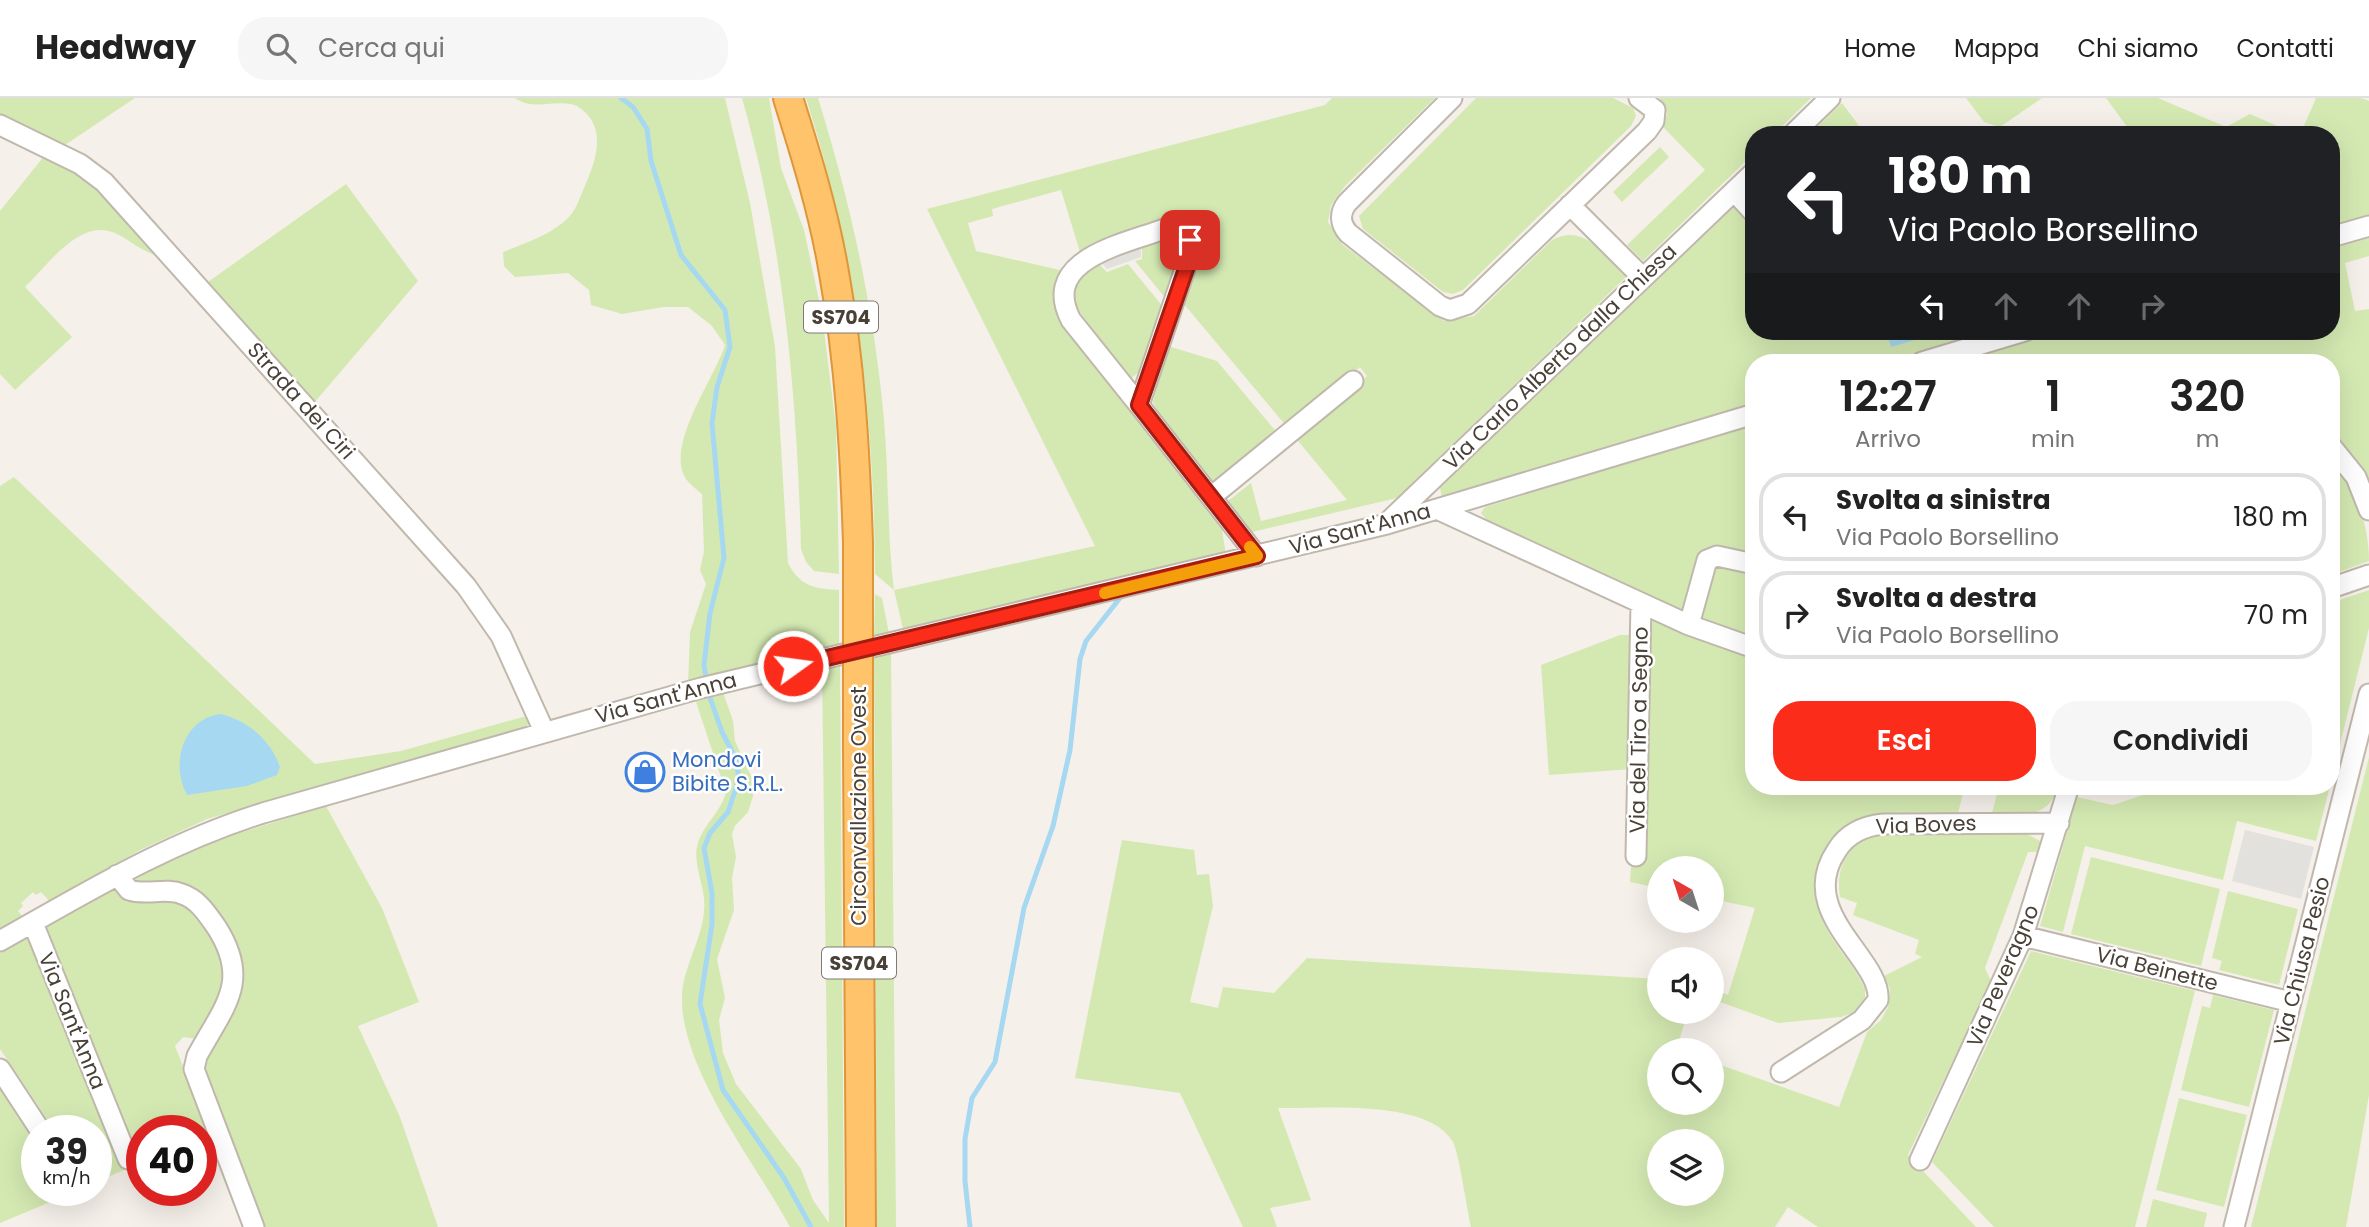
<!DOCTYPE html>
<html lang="it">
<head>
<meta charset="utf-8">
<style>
  :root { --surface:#fff; --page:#f6f6f6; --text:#222; --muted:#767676; --line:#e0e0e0; --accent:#fb2c1a }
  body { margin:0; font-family:Poppins,sans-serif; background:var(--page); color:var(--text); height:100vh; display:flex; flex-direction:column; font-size:26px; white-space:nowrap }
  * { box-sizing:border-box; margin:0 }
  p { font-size:23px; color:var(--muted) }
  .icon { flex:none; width:38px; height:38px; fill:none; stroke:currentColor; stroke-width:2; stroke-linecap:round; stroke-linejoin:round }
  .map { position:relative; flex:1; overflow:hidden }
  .drawer { position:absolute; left:1745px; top:256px; width:595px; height:441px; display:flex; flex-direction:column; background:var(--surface); border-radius:28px; box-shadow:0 7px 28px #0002 }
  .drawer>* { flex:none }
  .banner { position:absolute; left:1745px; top:28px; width:595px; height:214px; border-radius:28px; box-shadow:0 7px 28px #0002; background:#202124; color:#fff; overflow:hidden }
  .needle { width:46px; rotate:321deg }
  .controls { position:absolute; left:1647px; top:758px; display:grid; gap:14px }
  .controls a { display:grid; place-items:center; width:77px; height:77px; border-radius:50%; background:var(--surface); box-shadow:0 7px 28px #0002; font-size:35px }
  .speed { position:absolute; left:21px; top:1017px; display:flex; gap:14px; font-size:35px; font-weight:700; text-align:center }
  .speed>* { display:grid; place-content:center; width:91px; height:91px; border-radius:50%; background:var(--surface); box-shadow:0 7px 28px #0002; line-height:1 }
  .speed small { font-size:18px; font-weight:400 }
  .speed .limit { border:10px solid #d22; background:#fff; color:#111 }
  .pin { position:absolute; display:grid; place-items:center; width:60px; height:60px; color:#fff; margin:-30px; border-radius:14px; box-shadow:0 4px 10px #0006 }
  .me { position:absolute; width:77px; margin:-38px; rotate:76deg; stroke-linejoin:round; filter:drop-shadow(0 0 5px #0008) }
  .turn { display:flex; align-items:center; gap:24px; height:147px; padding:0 28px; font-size:32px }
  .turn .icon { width:91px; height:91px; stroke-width:2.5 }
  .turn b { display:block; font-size:49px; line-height:60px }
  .lanes { display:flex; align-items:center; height:66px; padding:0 28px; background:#0003; justify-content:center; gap:35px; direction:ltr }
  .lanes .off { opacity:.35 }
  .eta { display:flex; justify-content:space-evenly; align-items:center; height:119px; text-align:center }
  .eta b { font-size:42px; font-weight:600; line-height:49px }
  .primary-button { display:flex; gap:14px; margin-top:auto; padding:14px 28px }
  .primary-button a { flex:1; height:80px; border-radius:28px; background:var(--accent); color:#fff; font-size:28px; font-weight:600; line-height:80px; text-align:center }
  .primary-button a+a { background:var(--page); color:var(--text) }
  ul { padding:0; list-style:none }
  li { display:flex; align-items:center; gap:21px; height:88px; margin:0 14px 10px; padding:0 14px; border:4px solid var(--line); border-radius:28px }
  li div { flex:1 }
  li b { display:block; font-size:26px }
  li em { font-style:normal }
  header { display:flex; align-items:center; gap:42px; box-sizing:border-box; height:98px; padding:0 35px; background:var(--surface); border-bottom:2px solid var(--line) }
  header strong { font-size:33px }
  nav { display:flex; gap:38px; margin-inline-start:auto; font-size:24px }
  .search { width:490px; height:63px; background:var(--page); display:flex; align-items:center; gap:18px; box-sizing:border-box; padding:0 24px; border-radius:28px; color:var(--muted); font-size:26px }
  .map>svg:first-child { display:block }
</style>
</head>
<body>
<header>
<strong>Headway</strong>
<div class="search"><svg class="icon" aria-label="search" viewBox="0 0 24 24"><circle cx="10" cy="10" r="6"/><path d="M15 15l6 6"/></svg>Cerca qui</div>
<nav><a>Home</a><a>Mappa</a><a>Chi siamo</a><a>Contatti</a></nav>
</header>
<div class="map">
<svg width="2369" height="1129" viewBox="0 0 2369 1129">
  <rect width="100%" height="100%" fill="#f5f0e9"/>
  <path fill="#d4e9b2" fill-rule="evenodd" d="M 0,0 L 135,0 L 62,49 L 0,19 Z
    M 515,0 L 725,0 L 750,105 L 775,249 L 788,465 C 800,488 814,491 839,492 L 839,548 L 688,586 L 690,534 L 706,486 L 700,472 L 704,453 L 702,396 C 697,392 690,386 686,381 C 664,348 715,280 725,247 L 712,228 L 688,209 L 664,209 L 622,216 L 591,207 L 589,192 L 568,175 L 515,179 L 504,168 L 503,154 C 527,144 550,138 569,119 C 576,112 580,99 584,90 C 596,63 609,28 577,8 C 557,0 535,14 515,0 Z
    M 742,0 L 769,0 L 781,70 L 804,132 L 822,216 L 836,329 L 839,476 L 814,473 L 806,464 L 801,451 C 797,297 784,148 742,0 Z
    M 806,0 L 818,0 C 851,106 874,211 884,322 C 889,378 887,436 894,492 L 1095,448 L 927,111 L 1325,7 L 1332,0 L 1435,0 L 1345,88 L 1331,107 L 1328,124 L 1343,147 L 1444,223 L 1474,218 L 1552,142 C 1585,124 1605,158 1626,179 L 1397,400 L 1252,434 L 1228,403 L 1251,385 L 1261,423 L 1347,402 L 1294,338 L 1367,278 L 1360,269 L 1287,329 L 1183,205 L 1198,158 L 1164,124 L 1080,154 L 1061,92 L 992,111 L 993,118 L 968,125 L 976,153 L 1060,172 C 1053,194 1054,209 1065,230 L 1222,432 L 1226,457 L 903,531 L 894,492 L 875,476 C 874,313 855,155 806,0 Z
    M 1476,0 L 1613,0 L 1633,10 L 1636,18 L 1631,28 L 1463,192 L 1453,196 L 1443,194 L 1363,131 L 1359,118 Z
    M 1660,0 L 1811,0 L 1773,37 L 1754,37 L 1753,56 L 1643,163 L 1627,147 L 1705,72 L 1663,29 L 1667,16 Z
    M 1966,0 L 2042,0 L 2000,29 L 1984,24 Z
    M 2106,0 L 2158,0 L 2226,29 L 2250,16 L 2298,37 L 2133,37 Z
    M 2316,0 L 2361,0 L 2369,3 L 2369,117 L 2331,128 L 2331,37 L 2300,37 Z
    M 1842,5 L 1866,37 L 1809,37 Z
    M 1660,49 L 1669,59 L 1622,104 L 1613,94 Z
    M 45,57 L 92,83 L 161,158 C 145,156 131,143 117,136 C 81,118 48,167 25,189 L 72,239 L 15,292 L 0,276 L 0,113 Z
    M 346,86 L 418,183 L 314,305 L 205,186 Z
    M 1737,106 L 1753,124 L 1754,233 L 1991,233 L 1887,264 L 1754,264 L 1753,305 L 1442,399 L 1440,390 Z
    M 1166,139 L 1176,139 L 1183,148 L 1167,202 L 1135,163 L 1142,161 L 1142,148 Z
    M 2369,140 L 2369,158 L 2345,165 L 2355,213 L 2369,211 L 2369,386 L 2331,337 L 2331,264 L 1960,264 L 2064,233 L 2331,233 L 2331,151 Z
    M 1097,164 L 1107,174 L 1128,166 L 1164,210 L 1142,272 L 1130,281 L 1074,206 L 1077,183 Z
    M 1168,248 L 1217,263 L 1279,337 L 1215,388 L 1161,320 L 1153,304 Z
    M 1753,327 L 1753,460 L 1713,451 L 1687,516 L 1486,421 L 1481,415 L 1485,409 Z
    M 2331,359 C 2355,389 2369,425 2369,463 L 2331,477 Z
    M 14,379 L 315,666 L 401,653 L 530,617 L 529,627 L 207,721 L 140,752 L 50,804 L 41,794 L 36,797 L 33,794 L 21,805 L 23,808 L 18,813 L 23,819 L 0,832 L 0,388 Z
    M 1710,467 L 1753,472 L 1753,541 L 1696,520 Z
    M 2369,492 L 2369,530 L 2331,682 L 2331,505 Z
    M 875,496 L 882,500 L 889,535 L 874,538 Z
    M 1648,517 L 1704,543 L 1753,560 L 1754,688 L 1965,688 L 1958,715 C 1908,715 1838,704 1820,765 C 1815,782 1815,801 1821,818 C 1830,845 1854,865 1865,891 L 1865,900 L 1855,914 L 1841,919 L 1778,925 L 1712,901 L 1712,891 L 1728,897 L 1755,810 L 1712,801 L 1712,770 L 1659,770 L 1659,790 L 1630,784 Z
    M 1620,537 L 1634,537 L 1632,671 L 1549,677 L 1541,567 Z
    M 891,553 L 896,1129 L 877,1129 L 874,557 Z
    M 840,566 L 844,1129 L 790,1129 C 756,1066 681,972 682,900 C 682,871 702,842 704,813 C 707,790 691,766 698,745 C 704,726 721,714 726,694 L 695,601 L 723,594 L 733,623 L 735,643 L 752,680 L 753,698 L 748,714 L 735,728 L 732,736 L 736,759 L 732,780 L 734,812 L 717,861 L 725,900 L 719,922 L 723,955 L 736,986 L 801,1071 L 813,1102 L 829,1125 L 822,570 Z
    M 2369,659 L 2369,997 L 2346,1129 L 2251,1129 Z
    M 1999,688 L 2059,688 C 2046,723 2024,715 1992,715 Z
    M 2170,688 L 2330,688 L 2316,743 L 2237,723 L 2223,782 L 2085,748 L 2063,834 L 2040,828 L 2077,699 L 2113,707 Z
    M 326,708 L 382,810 L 419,904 L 358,928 L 400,1019 L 438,1129 L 262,1129 L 204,977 L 209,955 L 232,911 L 217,817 L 135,786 L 137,778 L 201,747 Z
    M 2025,735 L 2040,743 L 2040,754 L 2028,754 L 1985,870 L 1991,883 L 1908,1057 L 1976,1129 L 1818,1129 L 1788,1109 L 1775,1129 L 1471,1129 C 1467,1112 1459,1055 1453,1044 C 1427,1000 1323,1011 1278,1010 L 1311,1102 L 1270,1110 L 1277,1129 L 1243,1129 L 1180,995 L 1075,980 L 1122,742 L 1194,752 L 1197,777 L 1209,776 L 1213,808 L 1190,904 L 1218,910 L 1223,889 L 1274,895 L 1307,860 L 1659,881 L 1659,914 L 1688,914 L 1676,952 L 1659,952 L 1659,1004 L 1712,1004 L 1712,964 L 1839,1009 L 1867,934 L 1881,922 L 1888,909 L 1890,891 L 1884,878 L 1922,859 L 1915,856 L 1919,842 L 1853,817 L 1857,805 L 1840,799 C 1835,768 1849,743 1880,737 ZM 1659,1043 L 1712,1043 L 1712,1096 L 1659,1096 Z
    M 2091,759 L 2220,791 L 2201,868 L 2071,836 Z
    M 115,790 L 126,804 C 140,803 158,798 170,802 C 205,811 232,858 223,892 C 219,909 205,926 197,941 L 183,939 L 175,948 L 210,1036 L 201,1040 L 201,1032 L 142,1032 L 140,1066 L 44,830 Z
    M 2228,793 L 2298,811 L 2279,887 L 2219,872 L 2222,863 L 2212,860 Z
    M 29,838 L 124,1072 L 96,1084 L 96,1032 L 54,1032 L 0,951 L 0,855 Z
    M 2031,853 L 2195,893 L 2135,1129 L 1994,1129 L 1932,1064 Z
    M 2213,897 L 2274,912 L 2249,1009 L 2181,992 L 2202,908 L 2210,910 Z
    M 0,987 L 37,1048 L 37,1092 L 57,1092 L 60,1100 L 0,1125 Z
    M 2179,1000 L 2247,1017 L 2224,1109 L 2156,1092 Z
    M 2153,1101 L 2207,1115 L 2204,1129 L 2146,1129 Z"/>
  <path fill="#e3e1de" d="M 1141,148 L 1141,159 L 1107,171 L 1100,163 Z
    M 2245,732 L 2314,749 L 2301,801 L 2232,783 Z"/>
  <path fill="#a6d8f1" d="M 1902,233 L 1915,233 L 1918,241 L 1891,249 L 1888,238 Z
    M 220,616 C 248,622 271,643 280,669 L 277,677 L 247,688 L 187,697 C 170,666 183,621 220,616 Z"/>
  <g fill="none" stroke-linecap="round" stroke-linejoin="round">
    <path stroke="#a6d8f1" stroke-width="5" d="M 621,0 L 633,9 L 647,31 L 651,63 L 681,157 L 725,212 L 730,249 L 717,289 L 712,325 L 724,460 L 710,515 L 704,567 L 707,585
      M 708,594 L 722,634 L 736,661 L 739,681 L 728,714 L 710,735 L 704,750 L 712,795 L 712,826 L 700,906 L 723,992 L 784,1080 L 811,1129
      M 970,1129 L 965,1083 L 965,1041 L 972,1000 L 995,964 L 1024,810 L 1053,728 L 1070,652 L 1080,561 L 1086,543 L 1120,500"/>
    <defs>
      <path id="minor" d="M 1452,0 L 1347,105 C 1339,115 1340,126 1348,135 L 1440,208 L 1450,212 L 1468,206 L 1647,33 L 1654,23 L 1655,12 L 1639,0
        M 0,27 L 80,66 L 104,84 L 466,488 L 501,538 L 544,633
        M 1792,37 L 1830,0
        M 1734,93 L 1754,115
        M 1570,107 L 1643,180
        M 2331,139 L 2369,128
        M 1922,264 L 2025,233
        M 1139,307 L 1071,222 C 1039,161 1125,146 1164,131 L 1176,130 L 1188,138 L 1191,153 L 1139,307 L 1257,458
        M 2331,348 L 2356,379 L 2369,412
        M 1211,399 L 1353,283
        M 1437,411 L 1689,527 L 1754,550
        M 1390,422 L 1754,74
        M 2331,490 L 2369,477
        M 1689,527 L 1707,462 L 1717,458 L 1754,466
        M 1636,758 L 1641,505
        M 117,777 L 129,792 C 147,798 165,789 182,796 C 198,801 208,817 217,830 C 251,884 224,908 197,958 L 194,971 L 254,1129
        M 33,825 L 128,1061
        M 2023,838 L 2291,904
        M 0,843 C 87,794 167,745 263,715 L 701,590 L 1387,426 L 1754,316
        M 0,971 L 40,1032
        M 1781,974 L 1862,922 L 1878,902 C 1882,860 1794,815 1837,752 C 1847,736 1864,728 1883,726 L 2059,725
        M 1920,1062 L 2023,838 L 2069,688
        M 2234,1129 L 2369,596"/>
      <path id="highway" d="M 788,0 C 806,57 824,115 834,175 C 850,264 855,354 858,445
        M 858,651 L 861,1129"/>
    </defs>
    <use href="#minor" stroke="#c0b8ac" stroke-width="23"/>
    <use href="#highway" stroke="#df9639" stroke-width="32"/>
    <use href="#minor" stroke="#fff" stroke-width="19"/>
    <use href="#highway" stroke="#fec36b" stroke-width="28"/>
    <defs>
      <path id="highway-bridge" d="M 858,445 L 858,651"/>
    </defs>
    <use href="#highway-bridge" stroke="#df9639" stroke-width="32" stroke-linecap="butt"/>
    <use href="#highway-bridge" stroke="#fec36b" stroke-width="28"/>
  </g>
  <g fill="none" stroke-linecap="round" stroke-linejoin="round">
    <defs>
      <path id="route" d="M 793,568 L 1257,458 L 1139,307 L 1187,168 L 1192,149 L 1190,142"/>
    </defs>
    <use href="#route" stroke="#a31d11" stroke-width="18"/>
    <use href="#route" stroke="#fb2c1a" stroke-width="12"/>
    <path stroke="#f59e0b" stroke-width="12" d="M 1105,495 L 1257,458 L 1250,449"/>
  </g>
  <defs>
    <symbol id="shop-ring" viewBox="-11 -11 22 22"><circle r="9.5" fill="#fff" stroke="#3f7fe0" stroke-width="1.5"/><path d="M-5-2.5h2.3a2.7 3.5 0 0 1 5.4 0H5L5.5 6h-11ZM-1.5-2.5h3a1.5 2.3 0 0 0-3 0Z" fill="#3f7fe0"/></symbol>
  </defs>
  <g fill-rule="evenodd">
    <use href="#shop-ring" x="623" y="652" width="44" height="44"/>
  </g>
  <g text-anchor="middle" stroke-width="5" stroke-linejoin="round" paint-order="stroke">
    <g fill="#fff" stroke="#807a73" stroke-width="2">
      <rect x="804" y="203.5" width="74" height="31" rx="5"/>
      <rect x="822" y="849.5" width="74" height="31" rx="5"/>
    </g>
    <g font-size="19" font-weight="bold" fill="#494137">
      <text x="841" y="226">SS704</text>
      <text x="859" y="872">SS704</text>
    </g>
    <g font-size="21" fill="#494137" stroke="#fff">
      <text transform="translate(1560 259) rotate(-44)" y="7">Via Carlo Alberto dalla Chiesa</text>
      <text transform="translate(301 303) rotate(48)" y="7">Strada dei Ciri</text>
      <text transform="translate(1360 431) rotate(-15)" y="7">Via Sant'Anna</text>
      <text transform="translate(666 600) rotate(-15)" y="7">Via Sant'Anna</text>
      <text transform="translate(1639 632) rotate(-89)" y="7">Via del Tiro a Segno</text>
      <text transform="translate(859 708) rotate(-90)" y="7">Circonvallazione Ovest</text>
      <text transform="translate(1926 727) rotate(-2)" y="7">Via Boves</text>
      <text transform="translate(2302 863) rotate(-76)" y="7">Via Chiusa Pesio</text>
      <text transform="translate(2157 871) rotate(14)" y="7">Via Beinette</text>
      <text transform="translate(2003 878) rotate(-67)" y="7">Via Peveragno</text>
      <text transform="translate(72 923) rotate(68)" y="7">Via Sant'Anna</text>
    </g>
    <g font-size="21" fill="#366cbe" stroke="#fff" text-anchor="start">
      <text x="672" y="669">Mondovi<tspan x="672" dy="24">Bibite S.R.L.</tspan></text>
    </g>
  </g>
</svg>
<div class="controls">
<a><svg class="needle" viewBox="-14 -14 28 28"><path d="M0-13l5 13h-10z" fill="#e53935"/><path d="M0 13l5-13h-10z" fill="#767676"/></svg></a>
<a><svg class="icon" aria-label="sound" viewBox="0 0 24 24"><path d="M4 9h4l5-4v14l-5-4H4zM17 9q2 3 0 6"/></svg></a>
<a><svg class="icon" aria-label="search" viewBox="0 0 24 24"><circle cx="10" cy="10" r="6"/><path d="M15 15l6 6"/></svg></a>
<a><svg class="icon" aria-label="layers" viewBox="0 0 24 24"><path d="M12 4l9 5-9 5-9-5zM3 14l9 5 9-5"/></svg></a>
</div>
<div class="speed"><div>39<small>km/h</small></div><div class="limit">40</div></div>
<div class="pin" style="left:1190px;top:142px;background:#d93025"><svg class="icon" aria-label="arrive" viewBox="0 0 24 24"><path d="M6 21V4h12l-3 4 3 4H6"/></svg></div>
<svg class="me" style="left:793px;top:568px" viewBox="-20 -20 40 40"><circle r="17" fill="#fb2c1a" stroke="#fff" stroke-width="3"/><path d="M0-11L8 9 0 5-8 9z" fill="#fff"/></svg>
<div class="banner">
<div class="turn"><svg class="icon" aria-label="left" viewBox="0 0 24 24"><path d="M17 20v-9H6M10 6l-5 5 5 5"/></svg><div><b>180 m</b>Via Paolo Borsellino</div></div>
<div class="lanes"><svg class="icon" aria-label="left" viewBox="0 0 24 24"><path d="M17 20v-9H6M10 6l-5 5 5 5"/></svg><svg class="icon off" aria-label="ahead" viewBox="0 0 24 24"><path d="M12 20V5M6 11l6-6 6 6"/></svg><svg class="icon off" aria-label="ahead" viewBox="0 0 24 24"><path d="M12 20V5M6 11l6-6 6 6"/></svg><svg class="icon off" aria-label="right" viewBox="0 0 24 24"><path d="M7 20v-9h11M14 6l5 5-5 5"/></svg></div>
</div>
<section class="drawer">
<div class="eta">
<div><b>12:27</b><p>Arrivo</p></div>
<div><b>1</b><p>min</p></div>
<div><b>320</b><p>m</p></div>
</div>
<ul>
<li><svg class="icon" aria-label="left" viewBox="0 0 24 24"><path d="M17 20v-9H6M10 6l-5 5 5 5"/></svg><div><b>Svolta a sinistra</b><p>Via Paolo Borsellino</p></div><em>180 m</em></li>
<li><svg class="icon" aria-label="right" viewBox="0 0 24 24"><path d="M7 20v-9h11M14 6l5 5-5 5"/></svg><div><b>Svolta a destra</b><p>Via Paolo Borsellino</p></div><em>70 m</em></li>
</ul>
<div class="primary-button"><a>Esci</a><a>Condividi</a></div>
</section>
</div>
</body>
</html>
